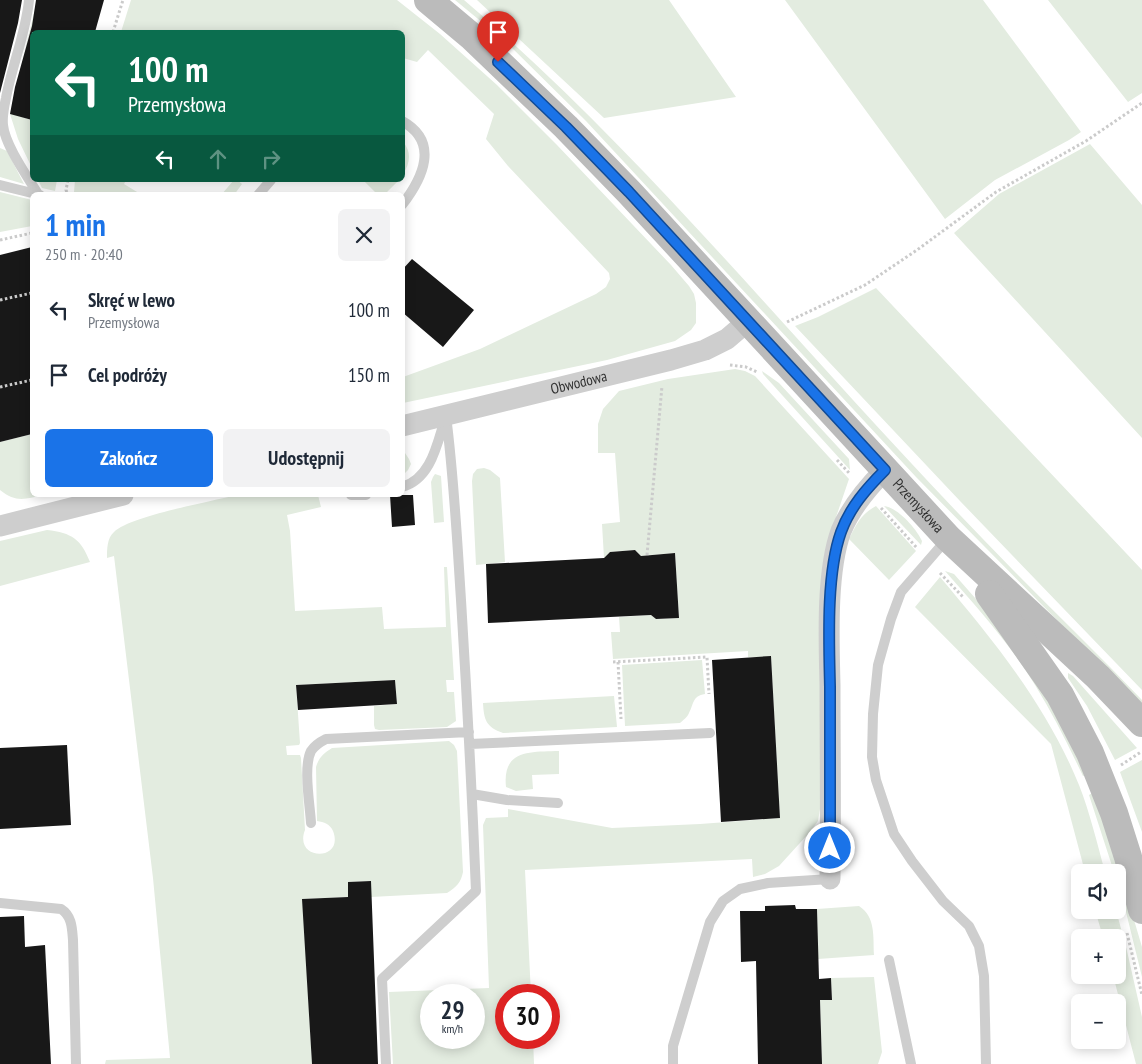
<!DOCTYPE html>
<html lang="pl">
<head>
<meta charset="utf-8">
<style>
  :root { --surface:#fff; --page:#f2f2f3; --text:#1f2937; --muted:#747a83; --accent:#1a73e8 }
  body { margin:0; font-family:"PT Sans Narrow",sans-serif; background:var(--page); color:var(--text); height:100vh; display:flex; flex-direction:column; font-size:19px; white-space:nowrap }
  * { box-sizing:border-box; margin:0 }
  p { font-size:16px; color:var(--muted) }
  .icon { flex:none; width:28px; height:28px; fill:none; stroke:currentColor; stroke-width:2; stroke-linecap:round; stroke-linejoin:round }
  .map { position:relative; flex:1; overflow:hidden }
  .sheet { position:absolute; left:30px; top:192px; width:375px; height:305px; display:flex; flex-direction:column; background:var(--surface); border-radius:8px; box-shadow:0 2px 12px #0003 }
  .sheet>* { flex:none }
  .banner { position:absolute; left:30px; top:30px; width:375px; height:152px; border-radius:8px; box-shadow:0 2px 12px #0003; background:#0b6e4f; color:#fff; overflow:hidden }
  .fabs { position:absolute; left:1071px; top:864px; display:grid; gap:10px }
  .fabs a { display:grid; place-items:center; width:55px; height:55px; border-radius:8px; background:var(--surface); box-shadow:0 2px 12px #0003; font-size:25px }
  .speed { position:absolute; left:420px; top:984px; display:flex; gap:10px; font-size:25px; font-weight:700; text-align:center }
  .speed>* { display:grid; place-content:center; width:65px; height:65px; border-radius:50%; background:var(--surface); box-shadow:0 2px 12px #0003; line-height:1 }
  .speed small { font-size:12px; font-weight:400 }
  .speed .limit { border:8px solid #d22; background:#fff; color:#111 }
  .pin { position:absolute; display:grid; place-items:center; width:42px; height:42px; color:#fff; margin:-51px -21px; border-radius:50% 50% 50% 0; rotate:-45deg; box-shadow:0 0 5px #0007 }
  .pin .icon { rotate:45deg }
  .me { position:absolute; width:55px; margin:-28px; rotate:0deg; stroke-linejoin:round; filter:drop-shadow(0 0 4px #0008) }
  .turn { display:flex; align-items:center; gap:18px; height:105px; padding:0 15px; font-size:22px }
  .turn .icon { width:65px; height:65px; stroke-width:2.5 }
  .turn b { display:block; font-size:35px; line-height:42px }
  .lanes { display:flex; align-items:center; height:48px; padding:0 15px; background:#0003; justify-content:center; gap:25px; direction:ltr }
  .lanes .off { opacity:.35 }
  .round { display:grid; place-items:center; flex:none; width:52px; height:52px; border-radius:8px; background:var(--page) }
  .headline { display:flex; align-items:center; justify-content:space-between; height:85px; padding:0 15px }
  h1 { font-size:30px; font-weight:700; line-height:38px; color:var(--accent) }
  .button { display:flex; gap:10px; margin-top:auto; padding:10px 15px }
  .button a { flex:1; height:58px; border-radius:8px; background:var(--accent); color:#fff; font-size:20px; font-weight:700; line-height:58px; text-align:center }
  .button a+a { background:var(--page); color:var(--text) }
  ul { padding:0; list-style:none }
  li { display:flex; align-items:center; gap:15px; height:65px; padding:0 15px }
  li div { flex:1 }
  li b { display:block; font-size:19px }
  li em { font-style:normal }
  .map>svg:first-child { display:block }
</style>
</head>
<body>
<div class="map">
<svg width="1142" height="1064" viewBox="0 0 1142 1064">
  <rect width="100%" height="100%" fill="#fff"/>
  <path fill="#e3ece0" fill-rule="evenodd" d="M 37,0 L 52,0 L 43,32 L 32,32 L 32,70 L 19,116 L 32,120 L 32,168 L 18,139 L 10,114 Z
    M 131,0 L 397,0 L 440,34 L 497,85 L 557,145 L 671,265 L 689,286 L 694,294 L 696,303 L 696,323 L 691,330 L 675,341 L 607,360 L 403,403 L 403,377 L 480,349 L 596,294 L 606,287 L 610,279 L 609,273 L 508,166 L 486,139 L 494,114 L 428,50 L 417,62 L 403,58 L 402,32 L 121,32 Z
    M 455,0 L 464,0 C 606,121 728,263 853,400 C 906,458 959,515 1014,571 C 1056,614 1100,656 1142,700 L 1142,708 L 1122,686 L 916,477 L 586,121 L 506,42 Z
    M 477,0 L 669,0 L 736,97 L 604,118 Z
    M 785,0 L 983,0 L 1081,132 L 1069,140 L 995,180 L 945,219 Z
    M 1048,0 L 1142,0 L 1142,93 L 1128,102 Z
    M 403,142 C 412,152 410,163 403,174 Z
    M 1090,144 L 1142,205 L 1142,438 L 954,233 L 999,194 Z
    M 0,148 L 7,151 L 24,184 L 0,177 Z
    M 38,180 L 57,180 L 55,191 L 42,188 Z
    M 75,180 L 126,180 L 124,184 L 142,195 L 75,195 L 74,192 Z
    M 234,180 L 237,180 L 242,184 L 234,195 L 221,195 Z
    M 363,180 L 399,180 L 384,195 L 378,195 Z
    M 0,192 L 32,200 L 32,226 L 0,232 Z
    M 876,288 L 1142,570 L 1142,690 L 960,501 L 795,326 L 818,317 Z
    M 735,369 L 745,371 L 755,376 L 849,479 L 834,523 L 820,809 L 818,821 L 809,833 L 779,866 L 765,874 L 753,877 L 752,859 L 525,870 L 531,995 L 506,995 L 506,1038 L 533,1038 L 534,1064 L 393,1064 L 389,992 L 489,988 L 483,825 L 486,818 L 508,817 L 508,809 L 612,828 L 700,824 L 780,818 L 771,657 L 748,657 L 748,651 L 613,659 L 611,632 L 620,632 L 619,617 L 651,615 L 656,619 L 679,618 L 675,553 L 641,556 L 635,550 L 610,552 L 604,558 L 602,524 L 620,522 L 615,453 L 598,453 L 598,424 L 603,409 L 619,391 L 668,379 ZM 431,995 L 474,995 L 474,1038 L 431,1038 Z
    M 762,371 L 779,383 L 849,459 L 850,470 L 763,374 Z
    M 32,434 L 32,495 L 43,495 C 25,499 16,503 0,490 L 0,442 Z
    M 403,450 L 409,459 L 411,464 L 408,470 L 403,475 Z
    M 484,468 L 490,470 L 500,478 L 505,562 L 476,565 L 472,481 L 473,474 L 477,469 Z
    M 435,474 L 441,476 L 444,522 L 434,523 L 431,482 L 433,477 Z
    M 236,495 L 318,495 L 321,507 L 287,515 L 290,531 L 295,611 L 382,607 L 384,629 L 446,627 L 444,567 L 447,567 L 454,680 L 446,680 L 447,692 L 454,692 L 456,721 L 447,727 L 379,730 L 375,729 L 374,725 L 374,706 L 397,704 L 395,680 L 296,685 L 300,743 L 299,745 L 286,746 L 287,755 L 300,755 L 301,758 L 305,830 C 293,861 345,862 333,831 C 330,824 324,822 317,821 L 316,767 C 319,757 324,753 332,748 L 449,741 L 454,745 L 457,751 L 463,872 C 461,882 457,887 447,893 L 371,897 L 370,881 L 348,882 L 348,897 L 303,899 L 312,1064 L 105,1064 L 106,1060 L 170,1058 L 153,878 L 114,556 L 107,558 C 107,549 107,538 114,532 C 130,516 210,502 236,495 Z
    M 876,506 L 916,551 L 889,580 L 849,539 C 856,525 861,514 876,506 Z
    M 884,506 C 897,507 917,529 922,541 L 921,545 Z
    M 47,530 C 72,533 81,539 90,562 L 0,586 L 0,541 Z
    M 945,571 L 954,574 L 990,615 L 1041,683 L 1088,774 L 1083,776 C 1068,745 1053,714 1035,685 C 1010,644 977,607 945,571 Z
    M 940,577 C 994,641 1047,706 1079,785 C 1090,813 1097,843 1105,872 L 1085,872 L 1051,744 L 915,607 Z
    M 702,660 L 705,694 C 692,696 694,704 689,713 C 687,718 683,720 680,723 L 625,726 L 622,665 Z
    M 1068,673 L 1073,676 L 1137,748 L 1115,760 L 1087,706 L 1068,678 Z
    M 614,696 L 617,727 L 503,733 C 486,727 484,720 483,703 Z
    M 559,751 L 559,774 L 532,775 L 533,789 L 516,791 L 506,787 C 502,749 531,752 559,751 Z
    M 1142,760 L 1142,832 L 1120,772 Z
    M 1096,791 L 1142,947 L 1142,977 L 1126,912 L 1118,884 L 1118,872 L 1114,872 L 1089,795 Z
    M 859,906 C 876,917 873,937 874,955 L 818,959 L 817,909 Z
    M 1095,910 L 1116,910 L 1127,951 L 1142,1017 L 1142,1064 L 1136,1064 L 1113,975 L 1118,975 L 1118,938 L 1103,937 Z
    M 874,977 L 882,1052 L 878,1064 L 822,1064 L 820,1000 L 832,1000 L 831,978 Z"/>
  <path fill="#181818" d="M 0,0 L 22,0 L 18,23 L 0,93 Z
    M 36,0 L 104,0 L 95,32 L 32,32 L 32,120 L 10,114 L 15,87 L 32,26 Z
    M 32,247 L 32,434 L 0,442 L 0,255 Z
    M 412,259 L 474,310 L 443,347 L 402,312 L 402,270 Z
    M 390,495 L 413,495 L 415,525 L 392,527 Z
    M 635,550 L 641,556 L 675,553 L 679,618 L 656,619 L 651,615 L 488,623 L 486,564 L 604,558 L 610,552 Z
    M 771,656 L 780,818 L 721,822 L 712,660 Z
    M 395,680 L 397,704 L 298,710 L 296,685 Z
    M 67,745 L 71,825 L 0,829 L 0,748 Z
    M 371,881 L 378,1064 L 312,1064 L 302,899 L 348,897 L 348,882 Z
    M 795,905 L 796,909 L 817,909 L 819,979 L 831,978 L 832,1000 L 820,1000 L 822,1064 L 758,1064 L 756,961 L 741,962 L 740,911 L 765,911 L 765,906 Z
    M 24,916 L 25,947 L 45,945 L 51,1064 L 0,1064 L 0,917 Z"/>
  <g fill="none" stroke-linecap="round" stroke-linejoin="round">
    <path stroke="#cbcbcb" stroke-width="3" stroke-dasharray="2.5 2.5" stroke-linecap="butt" d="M 113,32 L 123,0
      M 68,180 L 66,190 L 68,195
      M 0,240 L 32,233
      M 0,300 L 32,293
      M 787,322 L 865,285 L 917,250 L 996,192 L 1086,141 L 1142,103
      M 730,365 L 746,367 L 757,372
      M 0,387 L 32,380
      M 837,460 L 850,474
      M 881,508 L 917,548
      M 647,555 L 662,386
      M 940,573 L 963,597
      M 613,662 L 707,657 L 709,694
      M 618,662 L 621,719
      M 1121,765 L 1141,752
      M 1127,933 L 1142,995"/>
    <path stroke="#cecece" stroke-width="10" d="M 29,0 C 26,33 12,65 6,98 C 4,107 2,116 3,125 C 5,145 27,176 38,194
      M 402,121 C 440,142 423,178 402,205
      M 0,185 L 40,195
      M 258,195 L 271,180
      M 402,487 C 431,479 437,444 445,419
      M 351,495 L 366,495
      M 947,539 L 901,592 L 891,619 L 878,665 L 873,714 L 872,757 L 876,780 L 894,834 L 912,861 L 943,901 L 969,926 L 979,946 L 984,976 L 986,1064
      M 470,744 L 710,733
      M 472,794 L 507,800 L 558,803
      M 311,823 C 310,805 303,767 311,751 C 315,745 320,742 326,739 L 469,732
      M 0,903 L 61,909 C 72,916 72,928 73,940 L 76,1064
      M 889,960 L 911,1064
      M 386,1064 L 382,979 L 476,891 C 472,794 467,697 461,600 C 457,539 454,477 446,416
      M 673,1064 L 673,1046 L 710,922 L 723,901 L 740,889 L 768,883 L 830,879"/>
    <g stroke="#cecece" stroke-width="21">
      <path id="s1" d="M 402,426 L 671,360 L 705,350 L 727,339 L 748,321"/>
      <path d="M 0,526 L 123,495"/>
      <path d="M 830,879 C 831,814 830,750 830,685 C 829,641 826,572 841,531 C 851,507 867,488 885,470"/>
    </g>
    <g stroke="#bbb" stroke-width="28">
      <path id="s2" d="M 428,0 L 471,36 L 566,127 L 629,192 L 948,538 L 1098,677 L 1142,723"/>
      <path d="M 989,594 L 1060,695 L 1090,753 L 1114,813 L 1128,857 L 1142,910"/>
    </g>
  </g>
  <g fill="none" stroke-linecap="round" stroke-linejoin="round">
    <defs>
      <path id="route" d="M 498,62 L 566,127 L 629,192 L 885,470 C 867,488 850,507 841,532 C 826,574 829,642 830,687 C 830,741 830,794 830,848"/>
    </defs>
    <use href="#route" stroke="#114b97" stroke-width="12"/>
    <use href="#route" stroke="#1a73e8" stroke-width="9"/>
  </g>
  <g text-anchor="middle" stroke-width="5" stroke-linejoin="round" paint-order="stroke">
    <g font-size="15" fill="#313131" stroke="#fff">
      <text dy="5" stroke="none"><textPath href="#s1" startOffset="182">Obwodowa</textPath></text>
      <text dy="5" stroke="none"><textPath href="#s2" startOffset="705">Przemysłowa</textPath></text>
    </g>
  </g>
</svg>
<div class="fabs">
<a><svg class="icon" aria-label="sound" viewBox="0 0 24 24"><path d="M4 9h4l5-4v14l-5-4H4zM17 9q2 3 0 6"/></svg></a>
<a>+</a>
<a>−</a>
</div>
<div class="speed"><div>29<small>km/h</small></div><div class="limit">30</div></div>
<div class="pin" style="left:498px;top:62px;background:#d93025"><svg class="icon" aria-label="arrive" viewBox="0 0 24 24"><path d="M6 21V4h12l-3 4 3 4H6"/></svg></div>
<svg class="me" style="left:830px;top:848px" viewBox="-20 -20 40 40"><circle r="17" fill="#1a73e8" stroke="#fff" stroke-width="3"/><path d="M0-11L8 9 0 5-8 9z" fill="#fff"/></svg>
<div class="banner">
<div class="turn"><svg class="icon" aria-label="left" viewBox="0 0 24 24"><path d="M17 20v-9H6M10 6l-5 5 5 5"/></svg><div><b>100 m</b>Przemysłowa</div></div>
<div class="lanes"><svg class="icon" aria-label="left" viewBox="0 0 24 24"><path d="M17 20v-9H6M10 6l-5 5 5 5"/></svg><svg class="icon off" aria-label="ahead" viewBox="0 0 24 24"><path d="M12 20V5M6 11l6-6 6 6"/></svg><svg class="icon off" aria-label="right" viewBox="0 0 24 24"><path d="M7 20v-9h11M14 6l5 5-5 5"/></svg></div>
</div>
<section class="sheet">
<div class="headline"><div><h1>1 min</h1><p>250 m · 20:40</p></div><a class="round"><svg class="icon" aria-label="close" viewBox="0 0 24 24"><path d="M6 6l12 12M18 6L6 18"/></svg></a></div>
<ul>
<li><svg class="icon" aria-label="left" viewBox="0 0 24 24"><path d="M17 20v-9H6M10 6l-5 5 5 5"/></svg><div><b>Skręć w lewo</b><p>Przemysłowa</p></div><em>100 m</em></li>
<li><svg class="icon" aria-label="arrive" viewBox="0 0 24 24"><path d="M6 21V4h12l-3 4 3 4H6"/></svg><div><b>Cel podróży</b></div><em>150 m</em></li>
</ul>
<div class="button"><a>Zakończ</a><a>Udostępnij</a></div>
</section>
</div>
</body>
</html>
